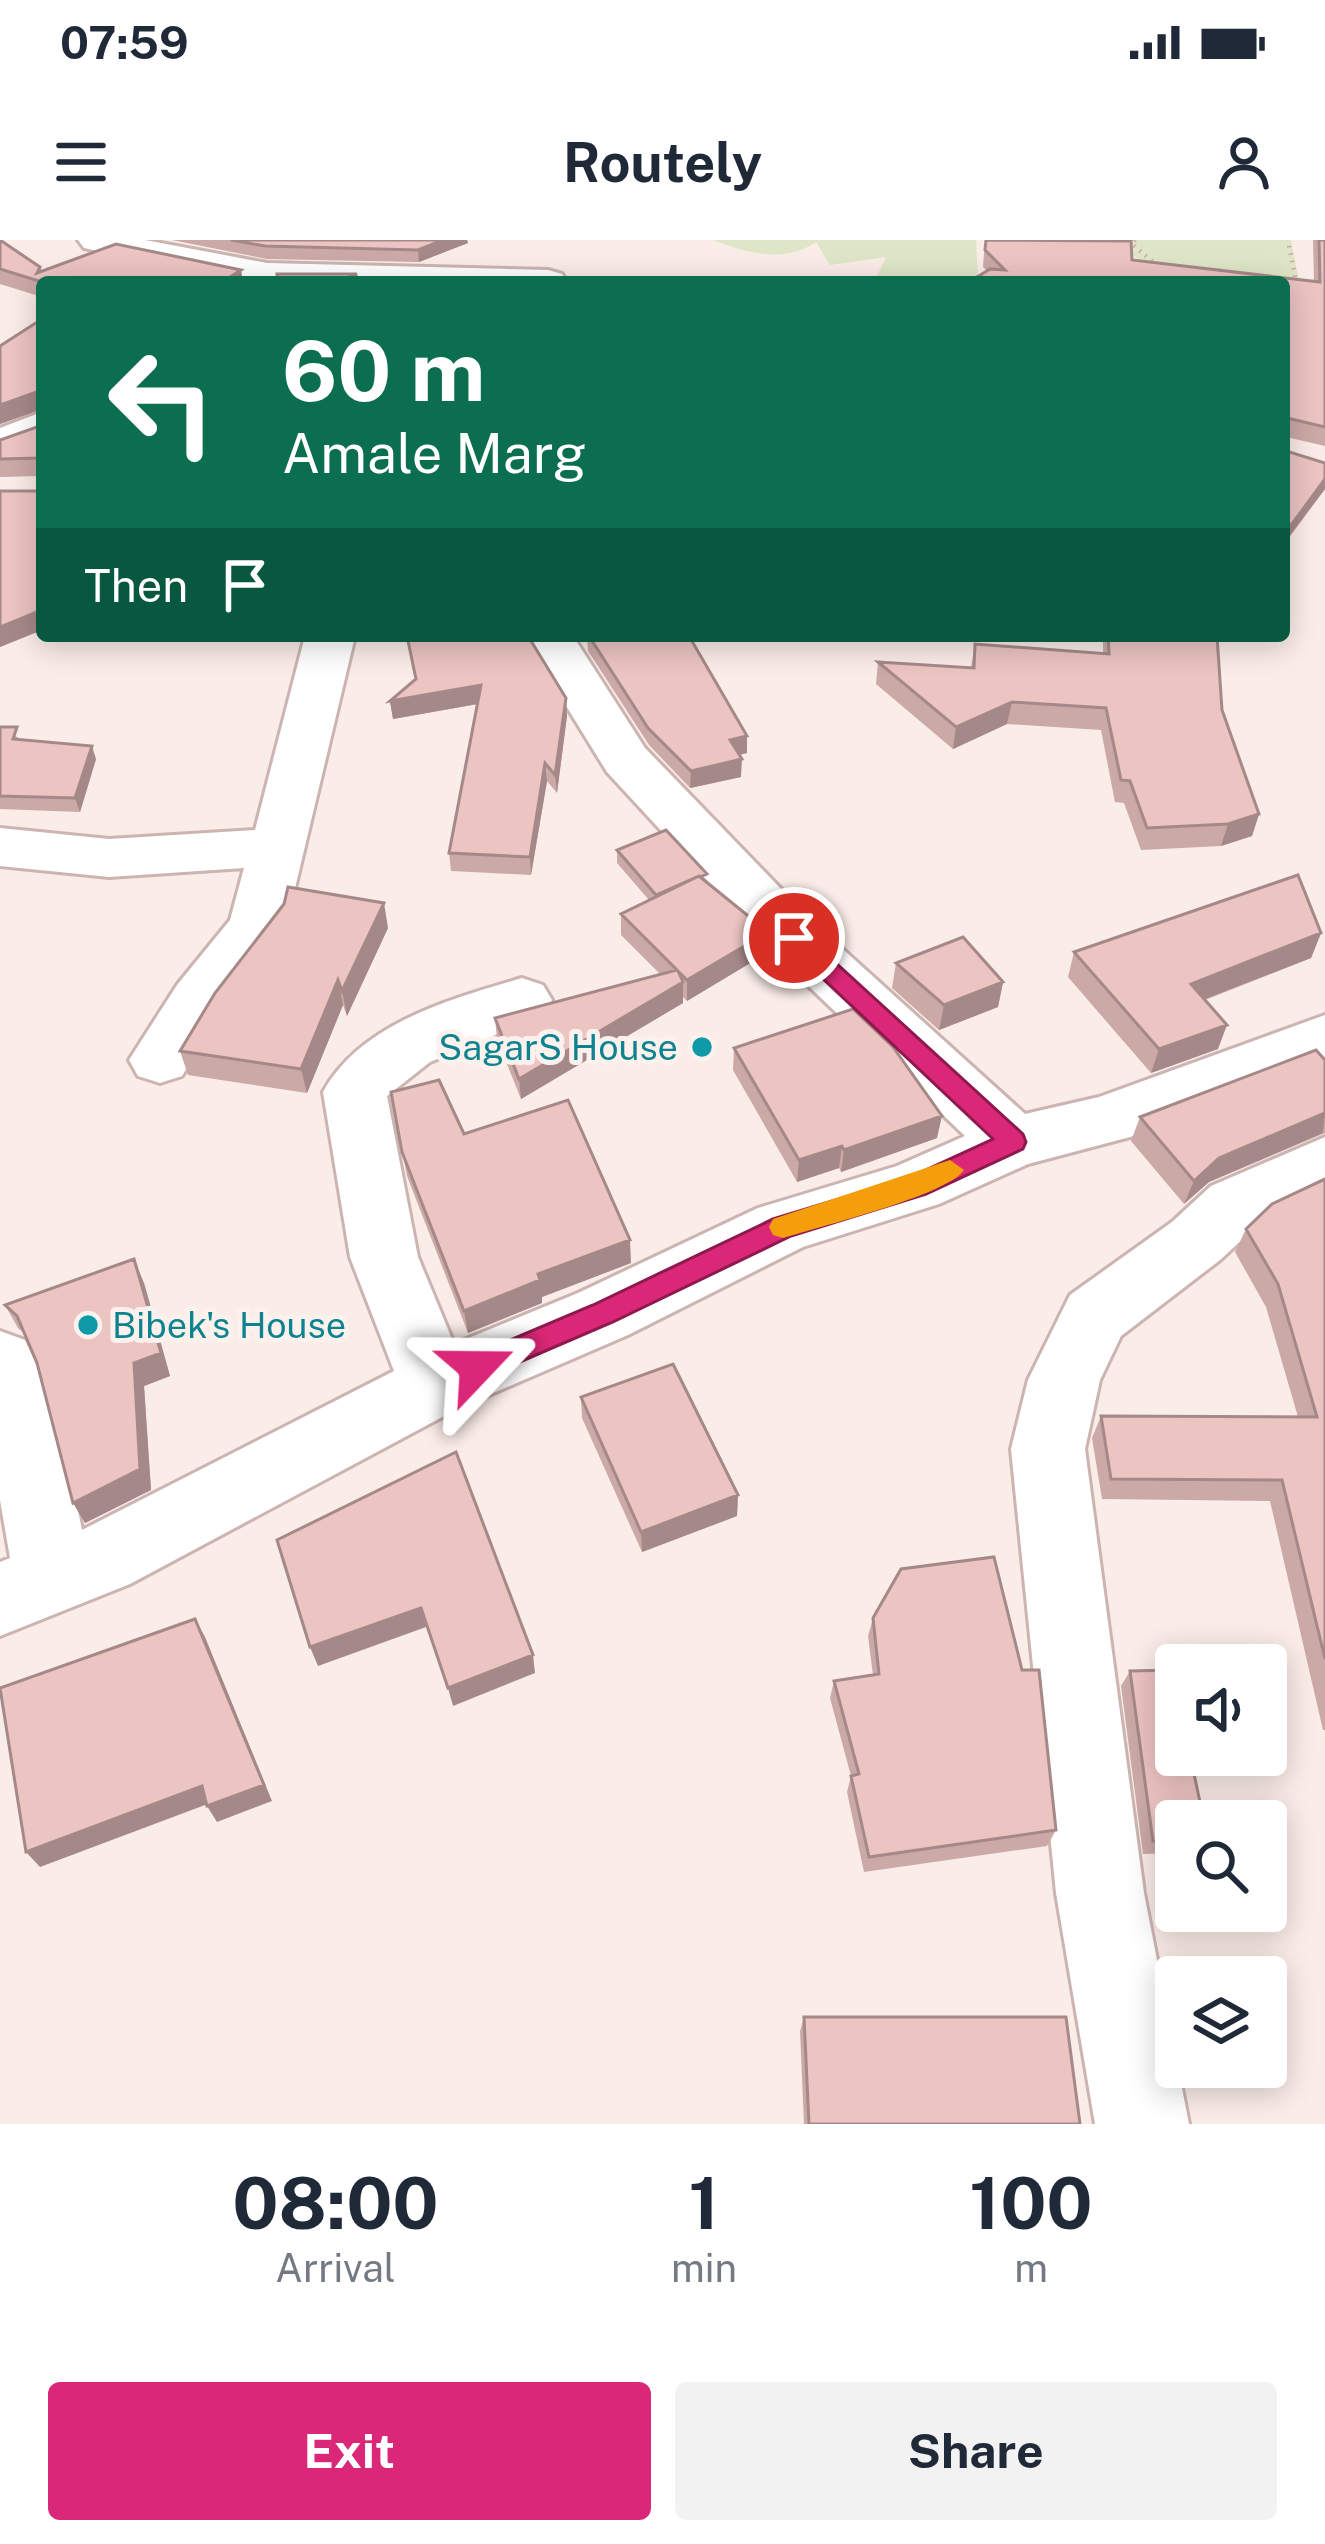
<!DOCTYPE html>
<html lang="en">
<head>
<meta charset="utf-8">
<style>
  :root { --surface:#fff; --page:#f2f2f3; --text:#1f2937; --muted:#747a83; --accent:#db2777 }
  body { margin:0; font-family:"Public Sans",sans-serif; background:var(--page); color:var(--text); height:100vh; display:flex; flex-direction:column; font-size:45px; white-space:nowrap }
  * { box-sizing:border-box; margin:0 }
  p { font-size:39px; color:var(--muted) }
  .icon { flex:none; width:66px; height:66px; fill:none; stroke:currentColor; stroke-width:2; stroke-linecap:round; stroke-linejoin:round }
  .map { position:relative; height:1884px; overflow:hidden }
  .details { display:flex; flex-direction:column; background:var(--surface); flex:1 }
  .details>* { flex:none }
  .top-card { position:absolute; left:36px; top:36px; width:1254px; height:366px; border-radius:12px; box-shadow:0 6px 30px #0003; background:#0b6e4f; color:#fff; overflow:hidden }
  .buttons { position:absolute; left:1155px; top:1404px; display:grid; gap:24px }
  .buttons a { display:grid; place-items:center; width:132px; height:132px; border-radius:12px; background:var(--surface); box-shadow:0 6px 30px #0003; font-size:60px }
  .pin { position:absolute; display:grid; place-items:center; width:102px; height:102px; color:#fff; margin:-51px; border:6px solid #fff; border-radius:50%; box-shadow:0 3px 12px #0007 }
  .me { position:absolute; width:132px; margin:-66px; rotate:67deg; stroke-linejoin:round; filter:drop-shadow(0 0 9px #0008) }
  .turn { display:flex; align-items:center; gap:42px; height:252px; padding:0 48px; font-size:54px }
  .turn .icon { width:156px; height:156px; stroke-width:2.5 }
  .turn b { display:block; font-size:84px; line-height:102px }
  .then { display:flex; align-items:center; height:114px; padding:0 48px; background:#0003; gap:24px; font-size:45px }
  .eta { display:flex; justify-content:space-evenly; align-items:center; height:204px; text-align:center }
  .eta b { font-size:72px; font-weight:700; line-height:84px }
  .primary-button { display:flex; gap:24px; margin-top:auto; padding:24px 48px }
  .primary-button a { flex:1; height:138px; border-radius:12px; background:var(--accent); color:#fff; font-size:48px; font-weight:700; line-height:138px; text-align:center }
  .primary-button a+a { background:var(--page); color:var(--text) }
  .status { display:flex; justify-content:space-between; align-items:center; height:84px; padding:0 60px; background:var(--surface); direction:ltr }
  .status svg { height:33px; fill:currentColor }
  header { display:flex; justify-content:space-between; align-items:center; height:156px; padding:0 48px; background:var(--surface); font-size:54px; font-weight:700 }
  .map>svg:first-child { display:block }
</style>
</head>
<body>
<div class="status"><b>07:59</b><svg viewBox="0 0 49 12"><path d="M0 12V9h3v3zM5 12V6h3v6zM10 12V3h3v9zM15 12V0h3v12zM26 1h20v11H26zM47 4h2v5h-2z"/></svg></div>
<header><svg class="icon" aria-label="menu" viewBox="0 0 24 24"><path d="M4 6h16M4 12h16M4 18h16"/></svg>Routely<svg class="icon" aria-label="person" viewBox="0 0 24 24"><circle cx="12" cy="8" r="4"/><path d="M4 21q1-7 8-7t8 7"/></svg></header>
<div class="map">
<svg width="1325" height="1884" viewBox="0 0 1325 1884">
  <rect width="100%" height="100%" fill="#faece7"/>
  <path fill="#dee6c7" d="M 713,0 L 976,0 L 978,39 L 874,42 L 886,17 L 830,25 L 816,2 C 784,24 748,13 713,0 Z
    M 1071,0 L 1291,0 L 1301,52 L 1284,42 L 1166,37 L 1120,7 Z"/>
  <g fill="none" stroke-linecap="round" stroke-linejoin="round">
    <defs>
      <path id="minor" d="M 78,0 L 145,0 L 267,23 L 548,30 L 562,34 L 567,42 L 244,42 L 84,8 Z
        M 42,172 L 42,201 L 0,217 L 0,188 Z
        M 305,396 L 355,396 L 286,686 L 219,775 L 182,836 L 160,843 L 138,836 L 129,820 L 177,745 L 230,680 L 244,628 L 109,637 L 0,626 L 0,588 L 109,599 L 255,590 Z
        M 523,396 L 573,396 L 645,508 L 815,684 L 1025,874 L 1099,857 L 1325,775 L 1325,822 L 1130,897 L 1028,924 L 939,964 L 803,1007 L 628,1095 L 461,1167 L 130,1344 L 0,1396 L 0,1322 L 10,1318 L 0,1260 L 0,1091 L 25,1100 C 55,1162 69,1223 82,1290 L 394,1131 L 350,1017 L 323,852 C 361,783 451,759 522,738 L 543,745 L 552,760 L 543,775 L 430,822 L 387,856 L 418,1017 L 454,1104 L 578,1053 L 758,968 L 897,926 L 965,896 L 773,712 L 607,532 Z
        M 1325,897 L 1325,952 L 1259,984 L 1220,1020 L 1121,1096 L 1100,1140 L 1085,1209 L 1144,1653 L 1189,1884 L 1095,1884 L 1056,1653 L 1011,1209 L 1028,1140 L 1070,1055 L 1172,982 L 1211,946 Z"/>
    </defs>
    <use href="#minor" stroke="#ccb4b1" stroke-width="6"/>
    <path stroke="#d1a7a5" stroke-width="4.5" stroke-dasharray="1.5 6" stroke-linecap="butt" d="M 1135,0 L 1132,4 L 1159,27
      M 1284,44 L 1297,46 L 1288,0"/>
    <use href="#minor" fill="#fff" fill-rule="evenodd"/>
  </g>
  <path fill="#cba9a7" d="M 0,0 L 40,27 L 42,32 L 241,30 L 243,42 L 42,42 L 42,57 L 0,44 Z
    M 172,0 L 467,0 L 468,3 L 419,22 L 267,19 Z
    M 985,0 L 1109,0 L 1132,20 L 1314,41 L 1313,0 L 1325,0 L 1325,206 L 1286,197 L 1286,211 L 1325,223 L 1325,249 L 1286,302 L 987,31 L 983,27 Z
    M 42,79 L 42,390 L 0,407 L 0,251 L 40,251 L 40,236 L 0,237 L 0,200 L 40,186 L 40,170 L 0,184 L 0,106 Z
    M 232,396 L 260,396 L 255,402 Z
    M 406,396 L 528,396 L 567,476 L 557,553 L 547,541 L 531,635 L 451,631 L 449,613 L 478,464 L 393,479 L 390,461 L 415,440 Z
    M 587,396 L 689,396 L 747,513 L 739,515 L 741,537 L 690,548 L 649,505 L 588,411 Z
    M 1103,396 L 1217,396 L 1222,470 L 1259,574 L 1252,596 L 1221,606 L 1141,610 L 1124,563 L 1115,562 L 1101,490 L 1007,484 L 953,509 L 876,444 L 878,422 L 971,427 L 975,404 L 1103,414 Z
    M 0,487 L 22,500 L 96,519 L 80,572 L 0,569 Z
    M 617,610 L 707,643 L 767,713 L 687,761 L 683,757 L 683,763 L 521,859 L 497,799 L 495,778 L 660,734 L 621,695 L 621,674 L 649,660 L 617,623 Z
    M 388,688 L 347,776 L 343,765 L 307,853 L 188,835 L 180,811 Z
    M 1321,693 L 1311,718 L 1205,760 L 1218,809 L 1151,833 L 1068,737 L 1074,712 Z
    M 896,723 L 1003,742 L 998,767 L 939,790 L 892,748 Z
    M 734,808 L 937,898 L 841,932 L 839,928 L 797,942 L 733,830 Z
    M 1325,820 L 1325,893 L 1209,942 L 1184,964 L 1131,901 L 1140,877 Z
    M 391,852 L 464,894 L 631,1023 L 542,1057 L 542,1063 L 468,1093 L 407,936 Z
    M 1325,939 L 1325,1490 L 1323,1490 L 1270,1261 L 1102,1259 L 1092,1198 L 1101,1176 L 1298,1177 L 1266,1067 L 1235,1012 L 1246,989 Z
    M 144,1043 L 170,1136 L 144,1146 L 151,1250 L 85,1283 L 37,1123 L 25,1094 L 18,1088 L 5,1065 Z
    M 581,1157 L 738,1255 L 737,1276 L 642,1312 L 582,1178 Z
    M 873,1378 L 1056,1590 L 1047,1606 L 864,1632 L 847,1552 L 851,1536 L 830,1458 L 834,1441 L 873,1435 L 868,1396 Z
    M 1130,1431 L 1176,1581 L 1176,1613 L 1143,1614 L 1121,1446 Z
    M 804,1777 L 1080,1884 L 804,1884 L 800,1791 Z"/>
  <path fill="#a58988" d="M 443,0 L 467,0 L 468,3 L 419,22 L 418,10 Z
    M 241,30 L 243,42 L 222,42 Z
    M 357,34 L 358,42 L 337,42 Z
    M 39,151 L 42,169 L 0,184 L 0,165 Z
    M 1325,239 L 1325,249 L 1284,303 L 1284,289 Z
    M 42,370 L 42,390 L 0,407 L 0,387 Z
    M 481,445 L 483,463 L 393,479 L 390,461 Z
    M 566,458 L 567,476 L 557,553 L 555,535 Z
    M 1012,462 L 1007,484 L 953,509 L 956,487 Z
    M 747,496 L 747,513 L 729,517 L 730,500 Z
    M 92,506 L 96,519 L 80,572 L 75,558 Z
    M 742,519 L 741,537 L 690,548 L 691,531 Z
    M 545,523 L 547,541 L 531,635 L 530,617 Z
    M 1259,574 L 1252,596 L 1221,606 L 1228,584 Z
    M 384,663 L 388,688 L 347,776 L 342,751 Z
    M 768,692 L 767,713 L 687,761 L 687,740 Z
    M 1321,693 L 1311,718 L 1182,768 L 1191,744 Z
    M 338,740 L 343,765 L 307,853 L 301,829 Z
    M 683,742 L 683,763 L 521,859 L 519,839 Z
    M 1003,742 L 998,767 L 939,790 L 944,765 Z
    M 1227,785 L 1218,809 L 1151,833 L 1159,809 Z
    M 1325,873 L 1323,893 L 1209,942 L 1184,964 L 1194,941 L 1219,918 Z
    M 942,876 L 937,898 L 841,932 L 844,910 Z
    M 842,906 L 839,928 L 797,942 L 799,920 Z
    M 630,1000 L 631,1023 L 542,1057 L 542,1063 L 468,1093 L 464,1071 L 538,1034 Z
    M 134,1019 L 144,1043 L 170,1136 L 144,1146 L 151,1250 L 85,1283 L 73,1263 L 134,1123 Z
    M 738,1255 L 737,1276 L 642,1312 L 641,1292 Z
    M 421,1368 L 426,1387 L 318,1426 L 310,1407 Z
    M 195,1379 L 205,1397 L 272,1561 L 217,1582 L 207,1566 Z
    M 533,1415 L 535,1433 L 453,1466 L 448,1448 Z
    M 202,1546 L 213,1562 L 40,1627 L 26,1612 Z"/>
  <path fill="#ecc4c2" stroke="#a58988" stroke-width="3" d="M 0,0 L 40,27 L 37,33 L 116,4 L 241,30 L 222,42 L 42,42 L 0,29 Z
    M 231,0 L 443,0 L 418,10 L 265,6 Z
    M 986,0 L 1131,1 L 1132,20 L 1320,42 L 1319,0 L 1325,0 L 1325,187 L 1287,178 L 1286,211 L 1325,223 L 1325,239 L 1292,284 L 1284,289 L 1284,42 L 969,42 L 990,29 L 1005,30 L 985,10 Z
    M 277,34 L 357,34 L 337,42 L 278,42 Z
    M 42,79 L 42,370 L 0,387 L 0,251 L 40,251 L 40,218 L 0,219 L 0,200 L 40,186 L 39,151 L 0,165 L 0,106 Z
    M 407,396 L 528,396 L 566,458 L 555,535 L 545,523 L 530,617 L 449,613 L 481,445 L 390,461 L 416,439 Z
    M 589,396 L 689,396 L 747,496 L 730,500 L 742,519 L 691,531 L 648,488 Z
    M 1108,396 L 1217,396 L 1222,470 L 1259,574 L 1228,584 L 1147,588 L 1130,541 L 1121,540 L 1106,468 L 1012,462 L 956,487 L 878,422 L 974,428 L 975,404 L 1109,414 Z
    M 0,487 L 17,487 L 13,499 L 92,506 L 75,558 L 0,556 Z
    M 666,590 L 707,634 L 700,637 L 699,636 L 656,655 L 617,610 Z
    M 1298,635 L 1321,693 L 1191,744 L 1227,785 L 1159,809 L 1074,712 Z
    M 699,636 L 768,692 L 687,740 L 678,731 L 683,742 L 519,839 L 495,778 L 677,730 L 621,674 Z
    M 288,647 L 384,663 L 342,751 L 338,740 L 301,829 L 180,811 L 215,753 L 284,664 Z
    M 963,697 L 1003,742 L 944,765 L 896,723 Z
    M 853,769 L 893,807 L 942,876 L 844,910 L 842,906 L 799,920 L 734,808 Z
    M 1316,810 L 1325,820 L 1325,873 L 1219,918 L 1194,941 L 1140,877 Z
    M 439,840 L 464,894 L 568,860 L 630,1000 L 538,1034 L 540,1040 L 464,1071 L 402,912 L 391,852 Z
    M 1325,939 L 1325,1419 L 1282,1240 L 1111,1239 L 1101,1176 L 1317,1177 L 1278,1044 L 1246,989 L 1272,964 Z
    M 134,1019 L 161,1113 L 134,1123 L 140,1229 L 73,1263 L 37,1123 L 17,1076 L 5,1065 Z
    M 673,1124 L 738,1255 L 641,1292 L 581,1157 Z
    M 456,1212 L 533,1415 L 448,1448 L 421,1368 L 310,1407 L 277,1300 Z
    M 994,1317 L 1022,1430 L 1039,1430 L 1056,1590 L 869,1617 L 851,1536 L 859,1534 L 834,1441 L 879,1434 L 873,1378 L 901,1329 Z
    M 195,1379 L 264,1545 L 207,1566 L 202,1546 L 26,1612 L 0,1448 Z
    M 1172,1430 L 1176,1450 L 1176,1515 L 1190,1515 L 1204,1581 L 1176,1581 L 1176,1601 L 1153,1601 L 1130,1431 Z
    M 804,1777 L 1066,1777 L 1080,1884 L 809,1884 Z"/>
  <path fill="#db2777" stroke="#8e194d" stroke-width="3" d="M 794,689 L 802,692 L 1023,894 L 1026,902 L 1023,909 L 926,954 L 791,996 L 613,1082 L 487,1136 L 477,1140 L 467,1136 L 462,1127 L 467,1118 L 593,1065 L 773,979 L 908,938 L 993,899 L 785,703 L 785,692 Z"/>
  <path fill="#f59e0b" d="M 950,920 L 964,930 C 948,955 818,987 783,998 L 773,995 L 769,987 L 773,979 Z"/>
  <g fill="#0f9aa8" stroke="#fdf1ed" stroke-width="4.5">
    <circle cx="702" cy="807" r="12"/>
    <circle cx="88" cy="1085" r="12"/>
  </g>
  <g text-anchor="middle" stroke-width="10" stroke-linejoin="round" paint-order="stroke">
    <g font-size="36" fill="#0d838f" stroke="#fdf1ed" text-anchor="end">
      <text x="678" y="820">SagarS House</text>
      <text x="112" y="1098" text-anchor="start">Bibek's House</text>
    </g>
  </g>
</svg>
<div class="buttons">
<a><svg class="icon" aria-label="sound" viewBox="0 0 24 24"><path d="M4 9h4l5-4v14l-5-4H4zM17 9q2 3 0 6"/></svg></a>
<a><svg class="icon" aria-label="search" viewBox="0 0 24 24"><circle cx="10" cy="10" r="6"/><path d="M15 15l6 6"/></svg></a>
<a><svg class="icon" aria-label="layers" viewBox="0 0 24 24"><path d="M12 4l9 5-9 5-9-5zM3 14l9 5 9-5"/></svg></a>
</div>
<div class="pin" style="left:794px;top:698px;background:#d93025"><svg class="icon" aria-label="arrive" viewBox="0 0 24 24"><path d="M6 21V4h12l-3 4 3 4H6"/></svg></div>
<svg class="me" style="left:477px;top:1127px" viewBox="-20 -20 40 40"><path d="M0-17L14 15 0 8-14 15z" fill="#db2777" stroke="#fff" stroke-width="4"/></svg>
<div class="top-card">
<div class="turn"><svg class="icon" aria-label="left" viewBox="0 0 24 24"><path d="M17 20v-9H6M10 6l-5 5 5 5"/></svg><div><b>60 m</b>Amale Marg</div></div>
<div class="then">Then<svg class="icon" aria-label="arrive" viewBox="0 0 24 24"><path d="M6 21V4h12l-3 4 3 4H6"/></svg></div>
</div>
</div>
<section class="details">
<div class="eta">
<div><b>08:00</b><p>Arrival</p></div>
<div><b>1</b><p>min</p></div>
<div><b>100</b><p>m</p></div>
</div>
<div class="primary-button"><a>Exit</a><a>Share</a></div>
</section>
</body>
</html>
